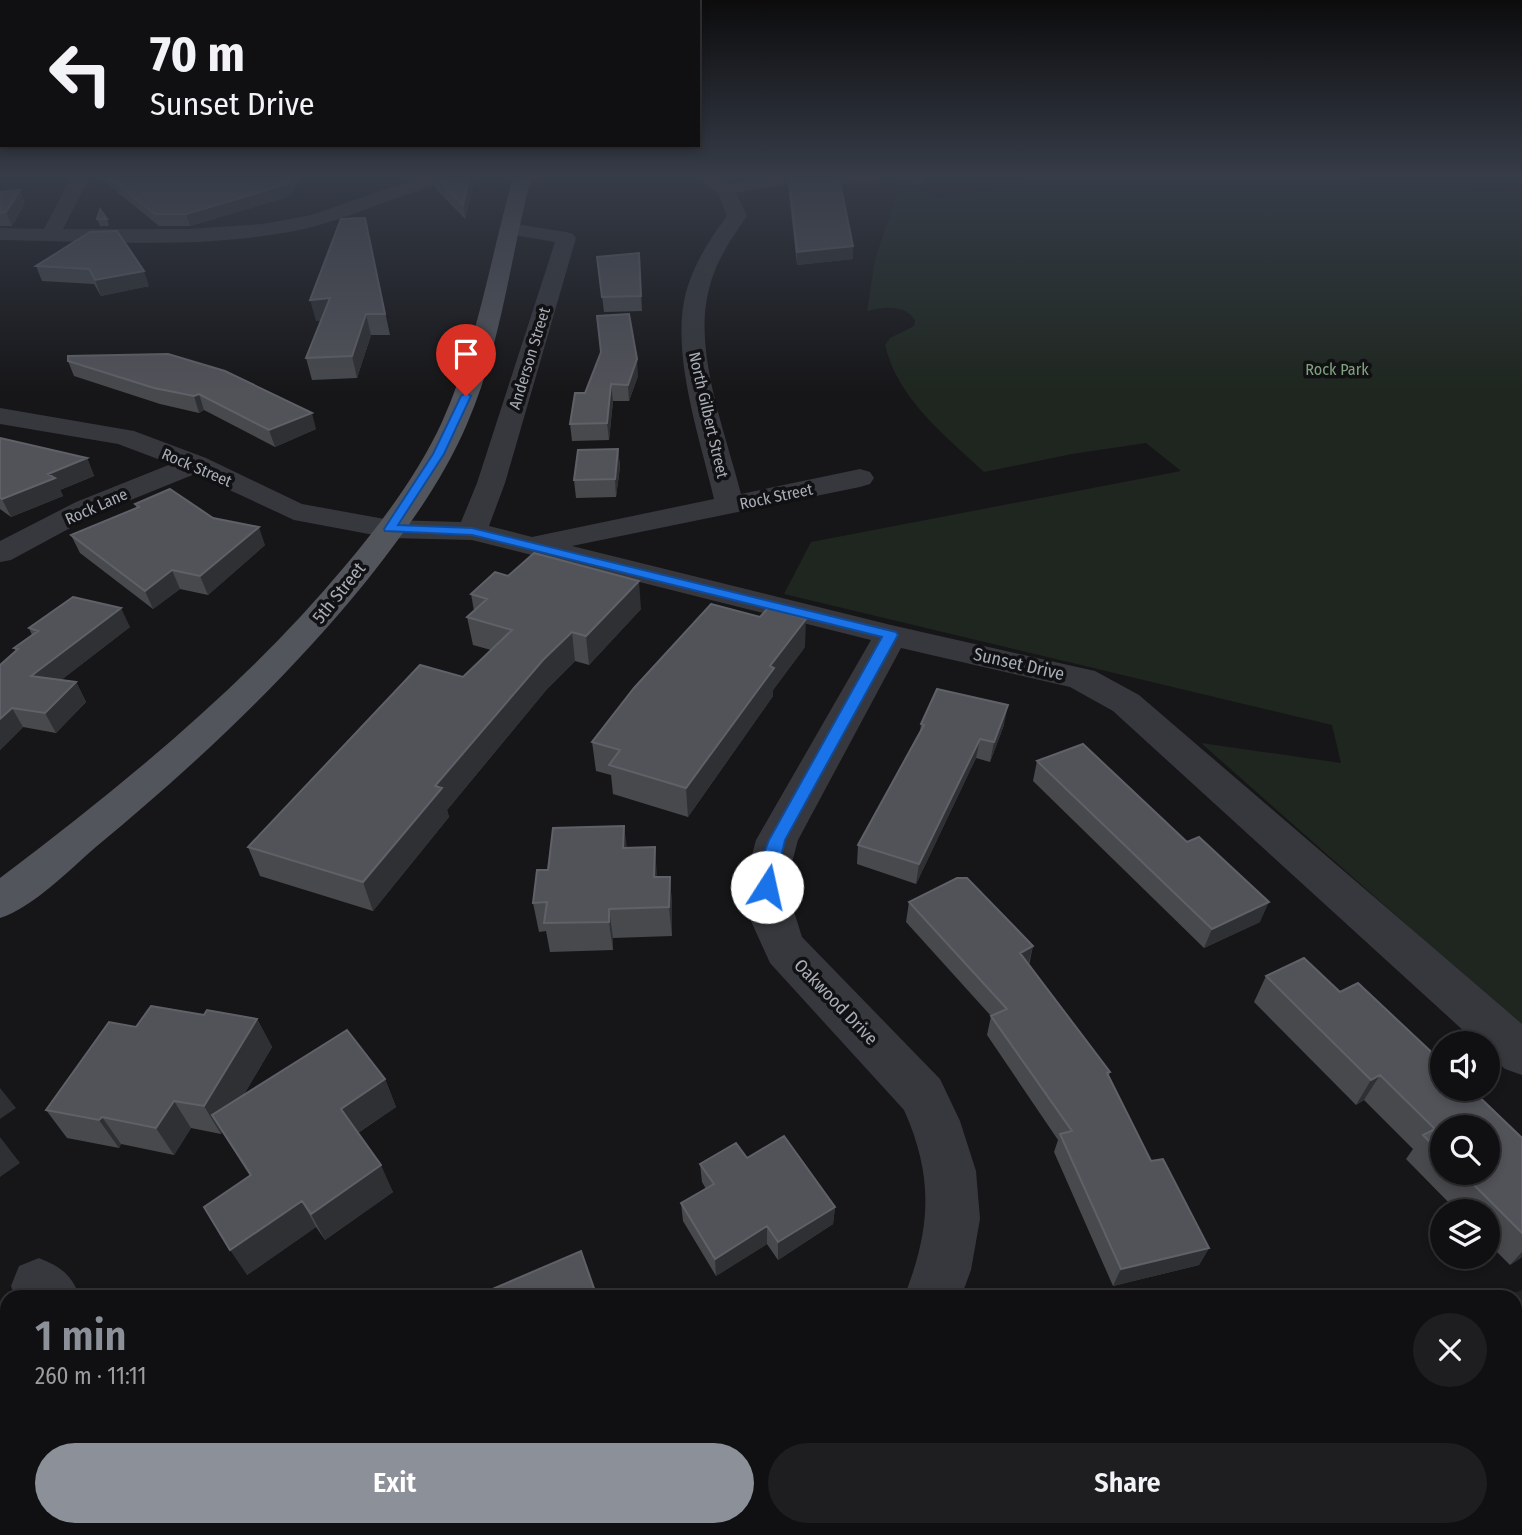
<!DOCTYPE html>
<html lang="en">
<head>
<meta charset="utf-8">
<style>
  :root { --surface:#101012; --page:#1e1e20; --text:#f1f3f6; --muted:#9c9d9f; --line:#303032; --accent:#8c9099 }
  body { margin:0; font-family:"Fira Sans Condensed",sans-serif; background:var(--page); color:var(--text); height:100vh; display:flex; flex-direction:column; font-size:26px; white-space:nowrap }
  * { box-sizing:border-box; margin:0 }
  p { font-size:23px; color:var(--muted) }
  .icon { flex:none; width:38px; height:38px; fill:none; stroke:currentColor; stroke-width:2; stroke-linecap:round; stroke-linejoin:round }
  .map { position:relative; flex:1; overflow:hidden }
  .sheet { position:absolute; left:0px; top:1290px; width:1522px; height:247px; display:flex; flex-direction:column; background:var(--surface); border-radius:21px 21px 0 0; box-shadow:0 4px 10px #0003,0 0 0 2px var(--line) }
  .sheet>* { flex:none }
  .hud { position:absolute; left:0px; top:0px; width:700px; height:147px; box-shadow:0 4px 10px #0003,0 0 0 2px var(--line); background:#101012; color:var(--text); overflow:hidden }
  .controls { position:absolute; left:1430px; top:1031px; display:grid; gap:14px }
  .controls a { display:grid; place-items:center; width:70px; height:70px; border-radius:50%; background:var(--surface); box-shadow:0 4px 10px #0003,0 0 0 2px var(--line); font-size:35px }
  .pin { position:absolute; display:grid; place-items:center; width:60px; height:60px; color:#fff; margin:-72px -30px; border-radius:50% 50% 50% 0; rotate:-45deg; box-shadow:0 0 7px #0007 }
  .pin .icon { rotate:45deg }
  .me { position:absolute; width:77px; margin:-38px; rotate:10deg; stroke-linejoin:round; filter:drop-shadow(0 0 5px #0008) }
  .turn { display:flex; align-items:center; gap:24px; height:147px; padding:0 35px; font-size:32px }
  .turn .icon { width:91px; height:91px; stroke-width:2.5 }
  .turn b { display:block; font-size:49px; line-height:60px }
  .round { display:grid; place-items:center; flex:none; width:74px; height:74px; border-radius:37px; background:var(--page) }
  .overview { display:flex; align-items:center; justify-content:space-between; height:119px; padding:0 35px }
  h1 { font-size:42px; font-weight:600; line-height:52px; color:var(--accent) }
  .action { display:flex; gap:14px; margin-top:auto; padding:14px 35px }
  .action a { flex:1; height:80px; border-radius:42px; background:var(--accent); color:#fff; font-size:28px; font-weight:600; line-height:80px; text-align:center }
  .action a+a { background:var(--page); color:var(--text) }
  .map>svg:first-child { display:block }
</style>
</head>
<body>
<div class="map">
<svg width="1522" height="1535" viewBox="0 0 1522 1535">
  <rect width="100%" height="100%" fill="#161618"/>
  <path fill="#1e261f" d="M 1055,178 L 1267,178 L 1522,192 L 1522,1027 L 1201,743 L 1341,763 L 1332,725 L 784,594 L 811,542 L 1181,471 L 1146,443 L 1072,454 L 984,472 C 945,435 898,400 885,345 L 890,338 L 914,326 L 915,320 C 904,304 884,307 867,311 L 875,260 L 902,179 L 939,198 Z
    M 1522,1290 L 1522,1452 L 1516,1452 L 1516,1297 L 1502,1297 Z
    M 1223,1530 L 1485,1530 L 1488,1535 L 1228,1535 Z"/>
  <g fill="none" stroke-linecap="round" stroke-linejoin="round">
    <path fill="#37383d" fill-rule="evenodd" d="M 71,178 L 89,178 L 63,229 L 188,229 L 263,224 L 311,215 L 419,178 L 449,178 L 446,182 C 396,195 350,219 299,230 C 201,250 99,241 0,240 L 0,228 L 44,229 Z
      M 699,178 L 720,178 L 728,184 L 761,178 L 801,178 L 792,183 L 736,193 L 747,216 C 730,240 714,264 708,293 C 694,354 726,434 741,494 L 860,469 L 870,472 L 874,478 L 870,484 L 860,487 L 572,546 L 891,625 L 1095,671 L 1139,695 L 1522,1024 L 1522,1075 L 1505,1069 L 1488,1053 L 1488,1043 L 1477,1043 L 1113,711 L 1070,687 L 901,648 L 798,840 L 790,870 L 789,896 L 802,937 L 940,1079 L 960,1121 L 976,1171 L 980,1219 L 971,1270 L 961,1297 L 904,1297 C 931,1229 934,1177 904,1110 L 770,963 L 751,921 L 746,896 L 748,870 L 756,840 L 871,640 L 472,540 L 390,538 L 294,520 L 195,474 L 96,514 L 11,560 L 0,562 L 0,541 L 76,502 L 171,464 L 118,444 L 0,424 L 0,408 L 134,431 L 206,458 L 302,504 L 390,520 L 461,522 L 477,483 L 555,242 L 502,233 L 499,229 L 502,225 L 509,223 L 566,232 L 573,234 L 576,238 L 505,483 L 489,526 L 532,537 L 714,499 C 700,438 670,353 686,292 C 694,264 710,238 727,216 L 718,194 Z
      M 905,178 L 926,178 L 928,181 L 919,186 Z
      M 39,1258 C 61,1267 71,1274 80,1297 L 15,1297 L 11,1286 L 19,1266 Z
      M 73,1530 L 138,1530 L 139,1535 L 73,1535 Z
      M 544,1530 L 618,1530 L 616,1535 L 541,1535 Z"/>
    <path fill="#53555c" fill-rule="evenodd" d="M 513,178 L 531,178 C 510,259 501,346 467,424 C 443,480 406,531 368,579 C 288,678 195,765 97,846 C 70,869 34,907 0,918 L 0,878 C 124,784 245,686 345,566 C 382,522 418,474 442,422 C 477,345 490,259 513,178 Z"/>
  </g>
  <path fill="#47494d" fill-rule="evenodd" d="M 100,178 L 301,178 L 291,196 L 190,226 L 159,226 Z
    M 434,178 L 475,178 L 465,219 L 435,188 Z
    M 789,178 L 841,185 L 853,246 L 853,259 L 797,265 L 788,186 Z
    M 0,192 L 25,203 L 12,226 L 0,226 Z
    M 365,218 L 390,335 L 371,335 L 357,378 L 312,380 L 306,358 L 321,320 L 316,321 Z
    M 97,219 L 107,219 L 109,226 L 100,226 Z
    M 90,232 L 149,286 L 101,296 L 94,284 L 42,281 L 36,266 Z
    M 639,253 L 642,311 L 604,312 L 597,257 Z
    M 168,354 L 316,429 L 275,447 L 204,410 L 199,413 L 160,404 L 74,376 L 68,361 Z
    M 638,376 L 629,401 L 613,401 L 609,440 L 572,441 L 570,424 L 585,393 Z
    M 0,438 L 87,458 L 94,476 L 60,490 L 63,496 L 11,517 L 0,509 Z
    M 618,449 L 620,467 L 616,497 L 576,498 L 574,480 Z
    M 135,504 L 213,518 L 265,545 L 208,595 L 180,589 L 153,609 L 80,553 L 71,535 L 137,508 Z
    M 471,594 L 641,609 L 589,665 L 575,661 L 547,689 L 447,810 L 449,817 L 373,911 L 260,876 L 248,847 L 463,677 L 491,650 L 473,645 L 467,617 L 474,611 Z
    M 130,627 L 61,680 L 76,682 L 86,702 L 56,733 L 23,727 L 0,750 L 16,651 L 14,648 L 32,635 L 29,628 Z
    M 805,647 L 773,690 L 773,696 L 688,817 L 613,794 L 611,775 L 596,771 L 592,742 Z
    M 921,724 L 1004,725 L 990,762 L 976,758 L 916,884 L 857,864 L 858,845 L 920,732 Z
    M 1037,761 L 1260,922 L 1204,948 L 1033,781 Z
    M 627,848 L 657,877 L 670,877 L 672,906 L 672,936 L 613,938 L 613,950 L 550,952 L 546,931 L 539,932 L 533,903 L 548,870 Z
    M 909,902 L 1033,946 L 1029,965 L 1110,1072 L 1108,1077 L 1151,1161 L 1209,1248 L 1199,1265 L 1113,1286 L 1054,1152 L 1058,1140 L 987,1035 L 991,1016 L 906,922 Z
    M 1266,976 L 1340,992 L 1522,1138 L 1522,1257 L 1510,1265 L 1488,1243 L 1488,1211 L 1457,1211 L 1406,1159 L 1413,1149 L 1364,1100 L 1356,1105 L 1254,1002 ZM 1442,1127 L 1488,1172 L 1442,1172 Z
    M 204,1015 L 257,1019 L 272,1047 L 243,1096 L 385,1079 L 396,1107 L 358,1133 L 393,1192 L 325,1240 L 316,1227 L 247,1275 L 250,1176 L 222,1132 L 221,1134 L 191,1128 L 174,1155 L 121,1144 L 119,1148 L 67,1138 L 46,1110 L 136,1027 Z
    M 747,1158 L 835,1207 L 833,1224 L 778,1260 L 767,1244 L 716,1276 L 683,1221 L 681,1203 L 706,1189 L 702,1182 L 700,1164 Z
    M 953,1530 L 1113,1530 L 1108,1535 L 957,1535 Z"/>
  <path fill="#2f3033" d="M 291,178 L 301,178 L 291,196 L 190,226 L 186,214 Z
    M 469,178 L 475,178 L 465,219 L 463,205 Z
    M 839,178 L 884,178 L 838,186 Z
    M 20,190 L 25,203 L 12,226 L 6,212 Z
    M 853,246 L 853,259 L 797,265 L 797,252 Z
    M 144,271 L 149,286 L 101,296 L 95,280 Z
    M 330,298 L 336,319 L 316,321 L 310,300 Z
    M 366,314 L 371,335 L 357,378 L 352,356 Z
    M 637,359 L 638,376 L 629,401 L 628,385 Z
    M 611,384 L 613,401 L 609,440 L 607,423 Z
    M 199,394 L 204,410 L 199,413 L 194,396 Z
    M 312,413 L 316,429 L 275,447 L 269,430 Z
    M 618,449 L 620,467 L 616,497 L 615,479 Z
    M 87,458 L 94,476 L 60,490 L 63,496 L 11,517 L 2,499 L 48,474 Z
    M 259,527 L 265,545 L 208,595 L 200,576 Z
    M 172,570 L 180,589 L 153,609 L 145,591 Z
    M 639,581 L 641,609 L 589,665 L 586,636 Z
    M 121,608 L 130,627 L 42,695 L 31,676 Z
    M 806,619 L 805,647 L 773,690 L 773,696 L 688,817 L 686,788 L 770,666 Z
    M 572,632 L 575,661 L 547,689 L 447,810 L 449,817 L 373,911 L 363,882 L 435,786 L 543,660 Z
    M 76,682 L 86,702 L 56,733 L 45,713 Z
    M 1008,705 L 1004,725 L 990,762 L 994,742 Z
    M 12,708 L 23,727 L 0,750 L 0,719 Z
    M 980,739 L 976,758 L 916,884 L 919,864 Z
    M 624,826 L 628,855 L 623,848 Z
    M 655,847 L 657,876 L 657,906 L 654,877 Z
    M 670,877 L 672,906 L 672,936 L 669,907 Z
    M 1269,902 L 1260,922 L 1204,948 L 1212,929 Z
    M 609,909 L 613,938 L 613,950 L 609,922 Z
    M 1033,946 L 1028,965 L 1020,953 Z
    M 257,1019 L 272,1047 L 222,1131 L 212,1115 L 222,1132 L 221,1134 L 204,1106 Z
    M 1380,1075 L 1364,1100 L 1356,1105 L 1371,1080 Z
    M 385,1079 L 396,1107 L 353,1136 L 341,1109 Z
    M 0,1088 L 16,1108 L 0,1119 Z
    M 174,1101 L 191,1128 L 174,1155 L 156,1128 Z
    M 102,1117 L 121,1144 L 119,1148 L 99,1120 Z
    M 0,1137 L 20,1163 L 0,1177 Z
    M 381,1165 L 393,1192 L 325,1240 L 311,1214 Z
    M 302,1201 L 316,1227 L 247,1275 L 230,1250 Z
    M 835,1207 L 833,1224 L 778,1260 L 778,1242 Z
    M 767,1226 L 767,1244 L 716,1276 L 715,1259 Z
    M 1209,1248 L 1199,1265 L 1113,1286 L 1121,1269 Z
    M 1522,1252 L 1522,1257 L 1510,1265 Z
    M 1108,1530 L 1113,1530 L 1108,1535 L 1103,1535 Z"/>
  <path fill="#525359" stroke="#5f6168" stroke-width="2" d="M 110,178 L 291,178 L 288,184 L 186,214 L 155,214 Z
    M 436,178 L 469,178 L 463,205 Z
    M 789,178 L 839,178 L 853,246 L 797,252 Z
    M 20,190 L 6,212 L 0,213 L 0,192 Z
    M 100,209 L 107,219 L 97,219 Z
    M 365,218 L 385,314 L 366,314 L 352,356 L 306,358 L 330,298 L 310,300 L 341,219 Z
    M 117,231 L 144,271 L 95,280 L 89,269 L 36,266 L 90,232 Z
    M 639,253 L 641,296 L 602,297 L 597,257 Z
    M 629,314 L 637,359 L 628,385 L 611,384 L 607,423 L 570,424 L 575,393 L 585,393 L 601,352 L 597,316 Z
    M 168,354 L 225,371 L 312,413 L 269,430 L 199,394 L 194,396 L 154,388 L 68,361 L 68,356 Z
    M 0,438 L 87,458 L 48,474 L 55,478 L 2,499 L 0,497 Z
    M 618,449 L 615,479 L 574,480 L 578,450 Z
    M 170,489 L 213,518 L 259,527 L 200,576 L 172,570 L 145,591 L 71,535 L 139,507 L 135,504 Z
    M 534,553 L 639,581 L 586,636 L 572,632 L 543,660 L 435,786 L 442,788 L 363,882 L 248,847 L 420,665 L 463,677 L 512,630 L 467,617 L 487,599 L 471,594 L 495,572 L 508,576 Z
    M 73,597 L 121,608 L 31,676 L 76,682 L 45,713 L 12,708 L 0,719 L 0,665 L 18,649 L 14,648 L 38,631 L 29,628 Z
    M 711,604 L 760,617 L 768,608 L 806,619 L 770,666 L 774,668 L 686,788 L 609,765 L 620,750 L 592,742 L 634,688 Z
    M 937,689 L 1008,705 L 994,742 L 980,739 L 919,864 L 858,845 L 924,725 L 921,724 Z
    M 1083,744 L 1187,842 L 1199,837 L 1269,902 L 1212,929 L 1037,761 Z
    M 624,826 L 623,848 L 655,847 L 654,877 L 670,877 L 669,907 L 609,909 L 609,922 L 544,923 L 547,902 L 533,903 L 537,870 L 548,870 L 553,828 Z
    M 957,878 L 967,878 L 1033,946 L 1020,953 L 1110,1072 L 1107,1073 L 1151,1161 L 1163,1159 L 1209,1248 L 1121,1269 L 1060,1134 L 1072,1131 L 991,1016 L 1007,1009 L 909,902 Z
    M 1304,958 L 1340,992 L 1358,983 L 1442,1062 L 1442,1088 L 1470,1088 L 1522,1138 L 1522,1233 L 1461,1172 L 1488,1172 L 1488,1127 L 1442,1127 L 1442,1154 L 1423,1135 L 1435,1129 L 1380,1075 L 1371,1080 L 1266,976 Z
    M 151,1006 L 204,1015 L 207,1010 L 257,1019 L 204,1106 L 174,1101 L 156,1128 L 102,1117 L 99,1120 L 46,1110 L 109,1022 L 136,1027 Z
    M 347,1030 L 385,1079 L 341,1109 L 381,1165 L 311,1214 L 302,1201 L 230,1250 L 204,1207 L 251,1175 L 212,1115 Z
    M 784,1136 L 835,1207 L 778,1242 L 767,1226 L 715,1259 L 681,1203 L 714,1184 L 700,1164 L 736,1143 L 747,1158 Z
    M 581,1251 L 597,1297 L 474,1297 Z
    M 869,1530 L 906,1530 L 909,1535 L 859,1535 Z
    M 976,1530 L 1108,1530 L 1103,1535 L 980,1535 Z"/>
  <linearGradient id="sky" x2="0" y2="1"><stop stop-color="#0c0c0d"/><stop offset="0.45" stop-color="#363c48"/><stop offset="1" stop-color="#363c48" stop-opacity="0"/></linearGradient>
  <rect width="1522" height="393" fill="url(#sky)"/>
  <path fill="#1a73e8" stroke="#114b97" stroke-width="2" d="M 466,393 L 471,396 L 444,454 L 398,525 L 472,528 L 896,632 L 898,635 L 785,840 L 773,892 L 760,892 C 753,876 763,856 769,840 L 882,637 L 472,535 L 385,531 L 384,529 L 433,454 L 461,396 Z"/>
  <g text-anchor="middle" stroke-width="7" stroke-linejoin="round" paint-order="stroke">
    <g font-size="16" fill="#a8adb8" stroke="#111113">
      <text transform="translate(529 358) rotate(-73)" y="6">Anderson Street</text>
      <text transform="translate(709 415) rotate(77)" y="6">North Gilbert Street</text>
      <text transform="translate(197 467) rotate(23)" y="6">Rock Street</text>
      <text transform="translate(776 496) rotate(-12)" y="6">Rock Street</text>
      <text transform="translate(96 506) rotate(-24)" y="6">Rock Lane</text>
    </g>
    <g font-size="16" fill="#7fa381" stroke="#111113">
      <text x="1337" y="375">Rock Park</text>
    </g>
    <g font-size="18" fill="#a8adb8" stroke="#111113">
      <text transform="translate(339 593) rotate(-51)" y="6">5th Street</text>
      <text transform="translate(1019 664) rotate(13)" y="6">Sunset Drive</text>
      <text transform="translate(836 1002) rotate(46)" y="6">Oakwood Drive</text>
    </g>
  </g>
</svg>
<div class="controls">
<a><svg class="icon" aria-label="sound" viewBox="0 0 24 24"><path d="M4 9h4l5-4v14l-5-4H4zM17 9q2 3 0 6"/></svg></a>
<a><svg class="icon" aria-label="search" viewBox="0 0 24 24"><circle cx="10" cy="10" r="6"/><path d="M15 15l6 6"/></svg></a>
<a><svg class="icon" aria-label="layers" viewBox="0 0 24 24"><path d="M12 4l9 5-9 5-9-5zM3 14l9 5 9-5"/></svg></a>
</div>
<div class="pin" style="left:466px;top:396px;background:#d93025"><svg class="icon" aria-label="arrive" viewBox="0 0 24 24"><path d="M6 21V4h12l-3 4 3 4H6"/></svg></div>
<svg class="me" style="left:767px;top:887px" viewBox="-20 -20 40 40"><circle r="19" fill="#fff"/><path d="M0-13L10 11 0 6-10 11z" fill="#1a73e8"/></svg>
<div class="hud">
<div class="turn"><svg class="icon" aria-label="left" viewBox="0 0 24 24"><path d="M17 20v-9H6M10 6l-5 5 5 5"/></svg><div><b>70 m</b>Sunset Drive</div></div>
</div>
<section class="sheet">
<div class="overview"><div><h1>1 min</h1><p>260 m · 11:11</p></div><a class="round"><svg class="icon" aria-label="close" viewBox="0 0 24 24"><path d="M6 6l12 12M18 6L6 18"/></svg></a></div>
<div class="action"><a>Exit</a><a>Share</a></div>
</section>
</div>
</body>
</html>
